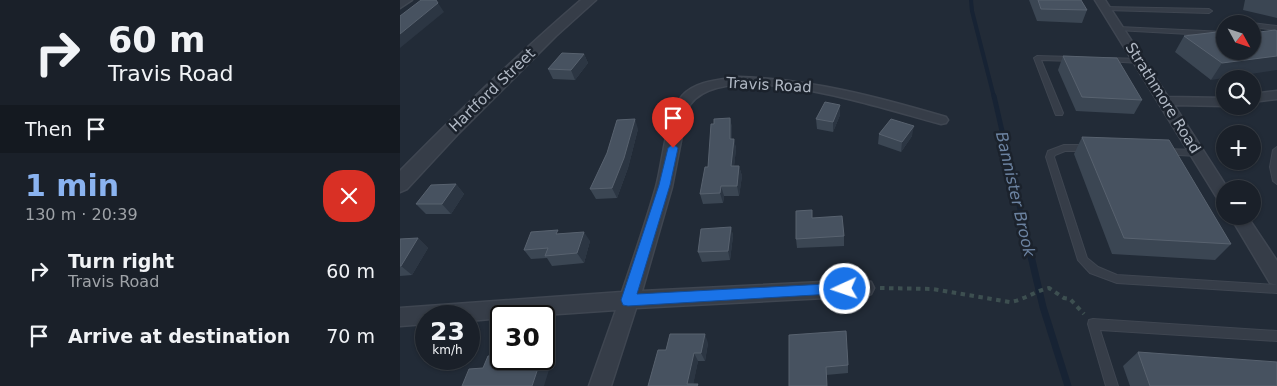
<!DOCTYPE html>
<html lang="en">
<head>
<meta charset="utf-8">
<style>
  :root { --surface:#1a2029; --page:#272d35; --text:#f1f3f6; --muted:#9fa3a8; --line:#383e46; --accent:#8ab3f0 }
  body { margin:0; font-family:"DejaVu Sans",sans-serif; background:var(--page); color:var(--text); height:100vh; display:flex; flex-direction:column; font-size:19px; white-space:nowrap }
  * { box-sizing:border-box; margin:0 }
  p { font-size:16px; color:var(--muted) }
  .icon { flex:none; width:28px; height:28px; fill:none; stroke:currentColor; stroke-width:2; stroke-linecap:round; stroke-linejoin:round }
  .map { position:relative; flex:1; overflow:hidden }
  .sheet { display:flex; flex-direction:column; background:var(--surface); width:400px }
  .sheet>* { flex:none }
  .banner { background:#1a2029; color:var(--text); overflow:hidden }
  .needle { width:32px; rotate:130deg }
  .controls { position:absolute; left:816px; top:15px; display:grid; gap:10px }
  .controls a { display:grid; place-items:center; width:45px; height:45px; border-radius:50%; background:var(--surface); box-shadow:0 1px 4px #0004,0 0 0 1px var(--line); font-size:25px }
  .speed { position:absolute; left:15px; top:305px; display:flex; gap:10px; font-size:25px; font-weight:700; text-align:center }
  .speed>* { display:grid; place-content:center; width:65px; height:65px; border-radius:50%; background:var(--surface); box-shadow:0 1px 4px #0004,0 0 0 1px var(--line); line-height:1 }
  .speed small { font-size:12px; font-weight:400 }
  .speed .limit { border:2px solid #111; border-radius:8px; background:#fff; color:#111 }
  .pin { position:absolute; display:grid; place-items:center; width:42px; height:42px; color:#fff; margin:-51px -21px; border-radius:50% 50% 50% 0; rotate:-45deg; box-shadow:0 0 5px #0007 }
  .pin .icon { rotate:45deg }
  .me { position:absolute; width:55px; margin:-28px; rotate:267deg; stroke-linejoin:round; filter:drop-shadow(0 0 4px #0008) }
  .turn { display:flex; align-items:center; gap:18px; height:105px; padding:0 25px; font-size:22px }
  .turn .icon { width:65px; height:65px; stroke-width:2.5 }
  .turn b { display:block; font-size:35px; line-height:42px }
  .then { display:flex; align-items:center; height:48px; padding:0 25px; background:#0003; gap:10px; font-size:19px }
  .round { display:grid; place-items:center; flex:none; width:52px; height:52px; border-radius:20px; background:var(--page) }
  .head { display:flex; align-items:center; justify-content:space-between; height:85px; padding:0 25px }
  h1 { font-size:30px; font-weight:600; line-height:38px; color:var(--accent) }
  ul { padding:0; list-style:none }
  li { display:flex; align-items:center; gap:15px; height:65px; padding:0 25px }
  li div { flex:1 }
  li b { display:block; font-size:19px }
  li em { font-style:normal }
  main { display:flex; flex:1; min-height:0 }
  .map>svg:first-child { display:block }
</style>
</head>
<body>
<main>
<section class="sheet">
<div class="banner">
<div class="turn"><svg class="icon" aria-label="right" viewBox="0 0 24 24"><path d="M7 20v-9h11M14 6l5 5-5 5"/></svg><div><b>60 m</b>Travis Road</div></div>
<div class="then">Then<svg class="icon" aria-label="arrive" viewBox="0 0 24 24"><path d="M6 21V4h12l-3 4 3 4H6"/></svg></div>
</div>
<div class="head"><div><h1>1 min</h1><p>130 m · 20:39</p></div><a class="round" style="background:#d93025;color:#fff"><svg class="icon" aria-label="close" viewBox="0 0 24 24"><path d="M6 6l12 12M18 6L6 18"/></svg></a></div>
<ul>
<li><svg class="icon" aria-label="right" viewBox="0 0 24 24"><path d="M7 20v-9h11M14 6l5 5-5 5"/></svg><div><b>Turn right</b><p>Travis Road</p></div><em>60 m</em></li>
<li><svg class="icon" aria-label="arrive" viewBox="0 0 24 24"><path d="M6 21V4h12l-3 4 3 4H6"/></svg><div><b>Arrive at destination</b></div><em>70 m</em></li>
</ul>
</section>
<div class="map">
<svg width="877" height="386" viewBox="0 0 877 386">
  <rect width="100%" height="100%" fill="#222b37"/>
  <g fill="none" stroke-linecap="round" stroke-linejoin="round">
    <path stroke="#172334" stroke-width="4" d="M 571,0 L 572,11 L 594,97"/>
    <path stroke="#172334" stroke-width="5" d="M 594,96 L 623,223"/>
    <path stroke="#172334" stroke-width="7" d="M 623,222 L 643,307 L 668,386"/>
    <defs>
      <path id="service" d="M 704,7 L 809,9 L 812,11 L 809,13 L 706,10 L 704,9 Z
        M 852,23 L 877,26 L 877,30 L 852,27 L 852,24 L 850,24 Z
        M 719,27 L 825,32 L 825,36 L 717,30 L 717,28 Z
        M 637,56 L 673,57 L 676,59 L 673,61 L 641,60 L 663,113 L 662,115 L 656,115 L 655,113 L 634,58 Z
        M 708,58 L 740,59 L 743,61 L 740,63 L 706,61 L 706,59 Z
        M 664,145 L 689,145 L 693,148 L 689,151 L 665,151 L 655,155 L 654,157 L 687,258 L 698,267 L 717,275 L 877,285 L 877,293 L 717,283 L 690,273 L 678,260 L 646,157 L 648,151 Z
        M 877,147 L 877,184 L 873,181 L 870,167 L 873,150 Z
        M 764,149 L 797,150 L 801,153 L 797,156 L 761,154 L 760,152 Z
        M 693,319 L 877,331 L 877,341 L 700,330 L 718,386 L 706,386 L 688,324 L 689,320 Z"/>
      <path id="minor" d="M 0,0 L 12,0 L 0,8 Z
        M 695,0 L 705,0 L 768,97 L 825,98 L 825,106 L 774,105 L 828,189 L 825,189 L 825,203 L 819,201 Z
        M 338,77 C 410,79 478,97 546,117 L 548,120 L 546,123 L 541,124 C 492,112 315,50 287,110 L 272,187 L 242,291 L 464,280 L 471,282 L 474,288 L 471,294 L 464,296 L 236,308 L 211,386 L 189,386 L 216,310 L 129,316 L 101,316 L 101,318 L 69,321 L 69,316 L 26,316 L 26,324 L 0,326 L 0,308 L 222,292 C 234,257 246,222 256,187 C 263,162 266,113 282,96 C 295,81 319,80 338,77 Z
        M 877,91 L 877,99 L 852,102 L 852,94 Z
        M 830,216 L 847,216 L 877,261 L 877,285 L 870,283 Z"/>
      <path id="tertiary" d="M 181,0 L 196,0 L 156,36 L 57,135 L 7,189 L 0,192 L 0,171 C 58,112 118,54 181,0 Z"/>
    </defs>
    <use href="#service" stroke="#3f4651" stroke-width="2"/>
    <use href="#minor" stroke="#3f4651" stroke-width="3"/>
    <use href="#tertiary" stroke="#3f4651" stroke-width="3"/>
    <path stroke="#3d4f50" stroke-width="4" stroke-dasharray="4.5 4.5" stroke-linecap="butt" d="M 480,288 L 532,289 L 610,302 C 624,300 635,291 649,288 L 664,298 L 670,299 L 684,314"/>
    <use href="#service" fill="#363d48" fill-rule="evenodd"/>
    <use href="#minor" fill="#363d48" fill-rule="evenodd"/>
    <use href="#tertiary" fill="#363d48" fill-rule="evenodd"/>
  </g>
  <path fill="#3b4653" d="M 629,0 L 681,0 L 687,10 L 682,23 L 637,21 Z
    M 845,0 L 877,0 L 877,18 L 843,10 Z
    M 877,31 L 811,80 L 775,52 L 784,36 L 825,51 Z
    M 184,54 L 188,63 L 175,80 L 153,79 L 148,69 Z
    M 663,56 L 742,100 L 734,114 L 676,111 L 658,70 Z
    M 440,115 L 433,132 L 417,129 L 416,119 Z
    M 330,118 L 332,128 L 332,139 L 334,139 L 336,149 L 334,166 L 339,166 L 342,176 L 339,196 L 324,196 L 323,203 L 303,204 L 300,194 L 308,167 L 314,124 Z
    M 238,129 L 228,168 L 217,198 L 196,199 L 190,189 Z
    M 479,134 L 512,136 L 501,152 L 478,144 Z
    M 682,137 L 831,244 L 815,260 L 712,254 L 674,154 Z
    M 56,184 L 64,194 L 51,214 L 26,214 L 16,204 Z
    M 412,218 L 444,236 L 444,246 L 397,248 L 396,239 Z
    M 331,227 L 333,236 L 330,260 L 302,262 L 298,252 Z
    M 161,234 L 190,241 L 184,263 L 152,266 L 147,258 L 131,259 L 124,250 Z
    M 18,238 L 28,248 L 12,275 L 0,276 L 0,239 Z
    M 446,331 L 448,365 L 448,373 L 426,375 L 389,386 Z
    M 308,343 L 305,361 L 298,361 L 293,384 L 298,384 L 298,386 L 248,386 L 266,350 Z
    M 738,352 L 877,386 L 730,386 L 723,366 Z"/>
  <path fill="#2c3643" d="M 38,3 L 44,12 L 0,48 L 0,34 Z
    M 184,54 L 188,63 L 175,80 L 171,70 Z
    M 877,56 L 877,70 L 811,80 L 822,63 Z
    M 440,105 L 440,115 L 433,132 L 433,122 Z
    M 330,118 L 332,128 L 332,149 L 330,139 Z
    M 235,119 L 238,129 L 228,168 L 217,198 L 212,188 Z
    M 514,126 L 512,136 L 501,152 L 502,142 Z
    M 334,139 L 336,149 L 333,176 L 331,166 Z
    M 339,166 L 342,176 L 339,196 L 337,186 Z
    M 56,184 L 64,194 L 51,214 L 42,204 Z
    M 321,186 L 324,196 L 323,203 L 320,193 Z
    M 331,227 L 333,236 L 330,260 L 328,251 Z
    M 184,232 L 190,241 L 184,263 L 177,253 Z
    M 18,238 L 28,248 L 12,275 L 1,266 Z
    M 305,334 L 308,343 L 305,361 L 301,353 Z
    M 144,352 L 152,360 L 144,386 L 132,386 L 141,359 L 144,359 Z
    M 294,353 L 298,361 L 293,386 L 287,384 Z"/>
  <path fill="#475260" stroke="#58626f" d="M 21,0 L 36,0 L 38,3 L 0,34 L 0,16 Z
    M 638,0 L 681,0 L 687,10 L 641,9 Z
    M 875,30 L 877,31 L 877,56 L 822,63 L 784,36 L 825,31 L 825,51 L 852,51 L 852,33 Z
    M 162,53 L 184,54 L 171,70 L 148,69 Z
    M 663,56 L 717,58 L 742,100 L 682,97 Z
    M 425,102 L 440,105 L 433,122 L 416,119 Z
    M 330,118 L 330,139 L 334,139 L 331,166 L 339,166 L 337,186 L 321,186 L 320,193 L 300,194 L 305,167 L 308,167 L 311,124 L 314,124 L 314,119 Z
    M 235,119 L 224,158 L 212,188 L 190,189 L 207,153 L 217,120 Z
    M 491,119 L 514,126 L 502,142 L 479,134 Z
    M 682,137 L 769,140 L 831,244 L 724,238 Z
    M 56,184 L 42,204 L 16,204 L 31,185 Z
    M 412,210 L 412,218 L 442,216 L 444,236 L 396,239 L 396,211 Z
    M 331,227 L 328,251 L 298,252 L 301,229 Z
    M 158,230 L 156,234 L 184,232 L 177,253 L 145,256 L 148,248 L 124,250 L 131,232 Z
    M 18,238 L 1,266 L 0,266 L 0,239 Z
    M 446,331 L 448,365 L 426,367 L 427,386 L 389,386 L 389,335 Z
    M 270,334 L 305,334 L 301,353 L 294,353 L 287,384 L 298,384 L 297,386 L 248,386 L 258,350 L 266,350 Z
    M 738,352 L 877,362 L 877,386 L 750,386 Z
    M 101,355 L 101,359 L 141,359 L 132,386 L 62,386 L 69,369 L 83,368 L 88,356 Z"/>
  <path fill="#1a73e8" stroke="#114b97" d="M 273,144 L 278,148 L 270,185 L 237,294 L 445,283 L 449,285 L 451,289 L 449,293 L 228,306 L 223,305 L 221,300 L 259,185 L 268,148 Z"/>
  <g text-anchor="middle" stroke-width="5" stroke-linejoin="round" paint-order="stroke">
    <g font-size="15" fill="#b0b8c4" stroke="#1b222c">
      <text transform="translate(369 85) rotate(3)" y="5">Travis Road</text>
      <text transform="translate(92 90) rotate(-44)" y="5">Hartford Street</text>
      <text transform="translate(763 98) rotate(58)" y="5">Strathmore Road</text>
    </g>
    <g font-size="16" font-style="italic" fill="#6c83a1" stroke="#1b222c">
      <text transform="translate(616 194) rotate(77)" y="6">Bannister Brook</text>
    </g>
  </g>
</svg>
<div class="controls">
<a><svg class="needle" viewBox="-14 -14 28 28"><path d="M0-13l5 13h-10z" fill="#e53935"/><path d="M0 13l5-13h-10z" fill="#9fa3a8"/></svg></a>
<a><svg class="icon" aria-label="search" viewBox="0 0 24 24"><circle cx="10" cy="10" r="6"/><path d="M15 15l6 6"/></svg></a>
<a>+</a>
<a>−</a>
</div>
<div class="speed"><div>23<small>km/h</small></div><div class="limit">30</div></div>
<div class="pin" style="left:273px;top:148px;background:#d93025"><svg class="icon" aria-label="arrive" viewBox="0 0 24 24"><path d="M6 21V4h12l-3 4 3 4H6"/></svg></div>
<svg class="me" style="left:445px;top:289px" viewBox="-20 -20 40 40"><circle r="17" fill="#1a73e8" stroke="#fff" stroke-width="3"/><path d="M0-11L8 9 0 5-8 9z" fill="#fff"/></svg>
</div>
</main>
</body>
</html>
